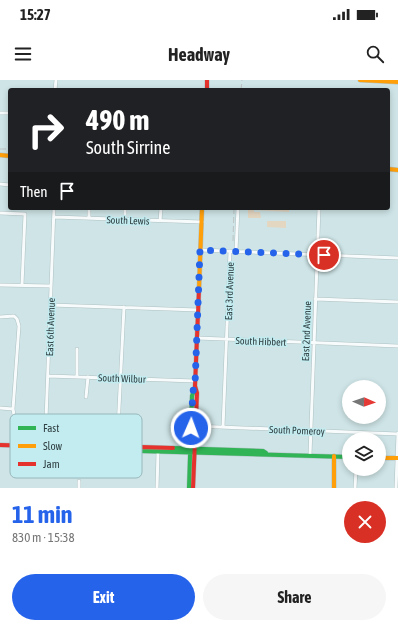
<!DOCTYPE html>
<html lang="en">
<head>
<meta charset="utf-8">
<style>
  :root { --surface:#fff; --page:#f6f6f6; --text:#222; --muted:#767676; --accent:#2563eb }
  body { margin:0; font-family:"Asap Condensed",sans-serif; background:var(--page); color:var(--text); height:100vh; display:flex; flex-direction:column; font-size:15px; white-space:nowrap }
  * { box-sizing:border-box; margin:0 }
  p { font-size:13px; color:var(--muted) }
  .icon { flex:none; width:22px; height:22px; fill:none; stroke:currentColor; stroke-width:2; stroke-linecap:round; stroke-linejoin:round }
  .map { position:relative; height:408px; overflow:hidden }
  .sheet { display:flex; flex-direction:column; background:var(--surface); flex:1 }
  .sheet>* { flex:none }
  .guide { position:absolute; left:8px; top:8px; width:382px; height:122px; border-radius:4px; box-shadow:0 2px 6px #0003; background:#202124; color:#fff; overflow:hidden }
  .needle { width:26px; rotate:92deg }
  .controls { position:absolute; left:342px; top:300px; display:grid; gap:8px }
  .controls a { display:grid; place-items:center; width:44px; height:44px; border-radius:50%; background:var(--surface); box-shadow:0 2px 6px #0003; font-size:20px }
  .pin { position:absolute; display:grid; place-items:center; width:34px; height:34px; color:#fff; margin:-17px; border:2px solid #fff; border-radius:50%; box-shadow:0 1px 4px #0007 }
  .me { position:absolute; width:44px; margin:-22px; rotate:2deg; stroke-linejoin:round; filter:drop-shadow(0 0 3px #0008) }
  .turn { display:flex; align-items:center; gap:14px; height:84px; padding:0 12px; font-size:18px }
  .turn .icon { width:52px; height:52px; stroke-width:2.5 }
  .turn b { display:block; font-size:28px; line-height:34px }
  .then { display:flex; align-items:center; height:38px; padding:0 12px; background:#0003; gap:8px; font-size:15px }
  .round { display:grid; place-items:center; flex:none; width:42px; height:42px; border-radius:21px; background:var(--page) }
  .head { display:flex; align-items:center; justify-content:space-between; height:68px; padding:0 12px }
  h1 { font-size:24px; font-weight:700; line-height:30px; color:var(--accent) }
  .action { display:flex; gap:8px; margin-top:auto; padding:8px 12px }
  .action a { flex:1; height:46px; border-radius:24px; background:var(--accent); color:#fff; font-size:16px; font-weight:700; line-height:46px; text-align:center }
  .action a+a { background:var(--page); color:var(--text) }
  .status { display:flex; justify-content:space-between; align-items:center; height:28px; padding:0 20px; background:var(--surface); direction:ltr }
  .status svg { height:11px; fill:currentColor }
  header { display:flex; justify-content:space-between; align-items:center; height:52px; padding:0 12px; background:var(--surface); font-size:18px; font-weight:700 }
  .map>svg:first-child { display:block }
</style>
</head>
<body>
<div class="status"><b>15:27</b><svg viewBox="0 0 49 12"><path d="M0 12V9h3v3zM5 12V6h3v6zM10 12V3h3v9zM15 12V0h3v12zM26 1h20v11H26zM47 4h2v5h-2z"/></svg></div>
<header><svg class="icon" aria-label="menu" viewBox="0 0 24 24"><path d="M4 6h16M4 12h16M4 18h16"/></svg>Headway<svg class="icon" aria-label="search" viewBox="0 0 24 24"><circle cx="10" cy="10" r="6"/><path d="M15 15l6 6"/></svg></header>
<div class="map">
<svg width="398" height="408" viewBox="0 0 398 408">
  <rect width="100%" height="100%" fill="#cee4e6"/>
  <path fill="#e4d7c2" d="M 248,128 L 289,128 L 289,132 L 254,130 L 254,132 L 260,132 L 261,138 L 248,138 Z
    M 267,141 L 286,141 L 286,148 L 267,147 Z"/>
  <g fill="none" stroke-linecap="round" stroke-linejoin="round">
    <defs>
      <path id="street" d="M 55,10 L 56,0
        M 0,33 L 10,33
        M 0,104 L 10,105
        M 0,133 L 25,134 L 22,205
        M 54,137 L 202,142
        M 89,138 L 89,128
        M 125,139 L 125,128
        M 160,141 L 161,128
        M 200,170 L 398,178
        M 236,171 L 238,128
        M 0,205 L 51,206
        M 315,219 L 398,222
        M 51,225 L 198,230
        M 0,237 L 14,236 L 17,239 L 19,246 L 13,329 L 19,365
        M 197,258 L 398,266
        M 48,296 L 195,301
        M 77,297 L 77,269
        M 86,317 L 88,297
        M 0,328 L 13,329
        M 195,346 L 398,354
        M 223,347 L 230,171
        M 45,366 L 54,128
        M 117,369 L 124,227
        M 310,375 L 319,128
        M 79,408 L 79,401
        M 157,408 L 158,372
        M 355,408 L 356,389
        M 396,408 L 398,353"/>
      <path id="fast" d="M 173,368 L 263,371 L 266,373
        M 138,369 L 140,371 L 349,377
        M 189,408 L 192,316 L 195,307"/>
      <path id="slow" d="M 360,0 L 398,2
        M 0,75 L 10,76
        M 388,89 L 398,90
        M 199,209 L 202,128
        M 334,376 L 334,408
        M 379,378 L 398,378"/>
      <path id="jam" d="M 207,0 L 207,10
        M 0,365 L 138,369 L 140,367 L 173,368
        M 193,408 L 197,313 L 195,306 L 199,209"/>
    </defs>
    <use href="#street" stroke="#afc1c3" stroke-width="4"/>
    <use href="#fast" stroke="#afc1c3" stroke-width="5"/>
    <use href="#slow" stroke="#afc1c3" stroke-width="5"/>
    <use href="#jam" stroke="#afc1c3" stroke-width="5"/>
    <use href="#street" stroke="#f8fbfb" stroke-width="3"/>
    <use href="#fast" stroke="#30b455" stroke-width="4"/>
    <use href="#slow" stroke="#ff9f0a" stroke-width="4"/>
    <use href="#jam" stroke="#e5322d" stroke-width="4"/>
    <path stroke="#bec4c4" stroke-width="1" stroke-dasharray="6 3" stroke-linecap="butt" d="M 241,10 L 242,0
      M 0,69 L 10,69
      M 233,161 L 234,128"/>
  </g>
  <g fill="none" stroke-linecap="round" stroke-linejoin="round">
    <path stroke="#2563eb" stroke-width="7" stroke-dasharray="0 12.6" d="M 191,348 L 193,311 L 195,305 L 200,170 L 324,175"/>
  </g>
  <g text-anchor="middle" stroke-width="3" stroke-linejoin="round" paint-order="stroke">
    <g font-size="10" fill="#2f3f41" stroke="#c3ecf1">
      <text transform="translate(128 140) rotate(2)" y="4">South Lewis</text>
      <text transform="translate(229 211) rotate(-88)" y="4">East 3rd Avenue</text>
      <text transform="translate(50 247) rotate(-88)" y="4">East 6th Avenue</text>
      <text transform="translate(306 251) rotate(-88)" y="4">East 2nd Avenue</text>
      <text transform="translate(261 261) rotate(2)" y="4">South Hibbert</text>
      <text transform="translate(122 298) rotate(2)" y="4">South Wilbur</text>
      <text transform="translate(297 350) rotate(2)" y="4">South Pomeroy</text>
    </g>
  </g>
  <rect x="10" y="334" width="132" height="64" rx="6" fill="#c3ecf1" stroke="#97b8bc" stroke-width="1"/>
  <rect x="18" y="346" width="18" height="4" fill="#30b455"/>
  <rect x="18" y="364" width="18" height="4" fill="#ff9f0a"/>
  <rect x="18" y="382" width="18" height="4" fill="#e5322d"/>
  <g font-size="11" fill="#2f3f41">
    <text x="43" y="352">Fast</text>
    <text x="43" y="370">Slow</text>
    <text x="43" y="388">Jam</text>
  </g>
</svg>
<div class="controls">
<a><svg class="needle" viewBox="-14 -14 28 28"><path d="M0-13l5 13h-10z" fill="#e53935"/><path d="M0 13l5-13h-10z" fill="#767676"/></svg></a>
<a><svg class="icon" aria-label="layers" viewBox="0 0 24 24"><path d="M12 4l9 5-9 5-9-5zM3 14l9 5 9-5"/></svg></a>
</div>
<div class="pin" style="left:324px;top:175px;background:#d93025"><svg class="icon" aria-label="arrive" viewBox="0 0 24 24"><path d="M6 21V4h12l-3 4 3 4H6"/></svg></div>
<svg class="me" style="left:191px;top:348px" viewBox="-20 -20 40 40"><circle r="17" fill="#2563eb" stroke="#fff" stroke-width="3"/><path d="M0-11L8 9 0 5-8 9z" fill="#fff"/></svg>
<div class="guide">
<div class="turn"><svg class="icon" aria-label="right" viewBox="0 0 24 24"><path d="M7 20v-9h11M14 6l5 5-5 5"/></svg><div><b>490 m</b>South Sirrine</div></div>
<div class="then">Then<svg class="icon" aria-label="arrive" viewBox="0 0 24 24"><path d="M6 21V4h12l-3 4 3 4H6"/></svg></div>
</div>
</div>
<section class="sheet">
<div class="head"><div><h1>11 min</h1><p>830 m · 15:38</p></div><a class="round" style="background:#d93025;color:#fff"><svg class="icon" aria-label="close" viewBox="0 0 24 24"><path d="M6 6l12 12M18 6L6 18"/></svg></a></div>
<div class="action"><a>Exit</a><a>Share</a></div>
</section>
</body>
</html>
